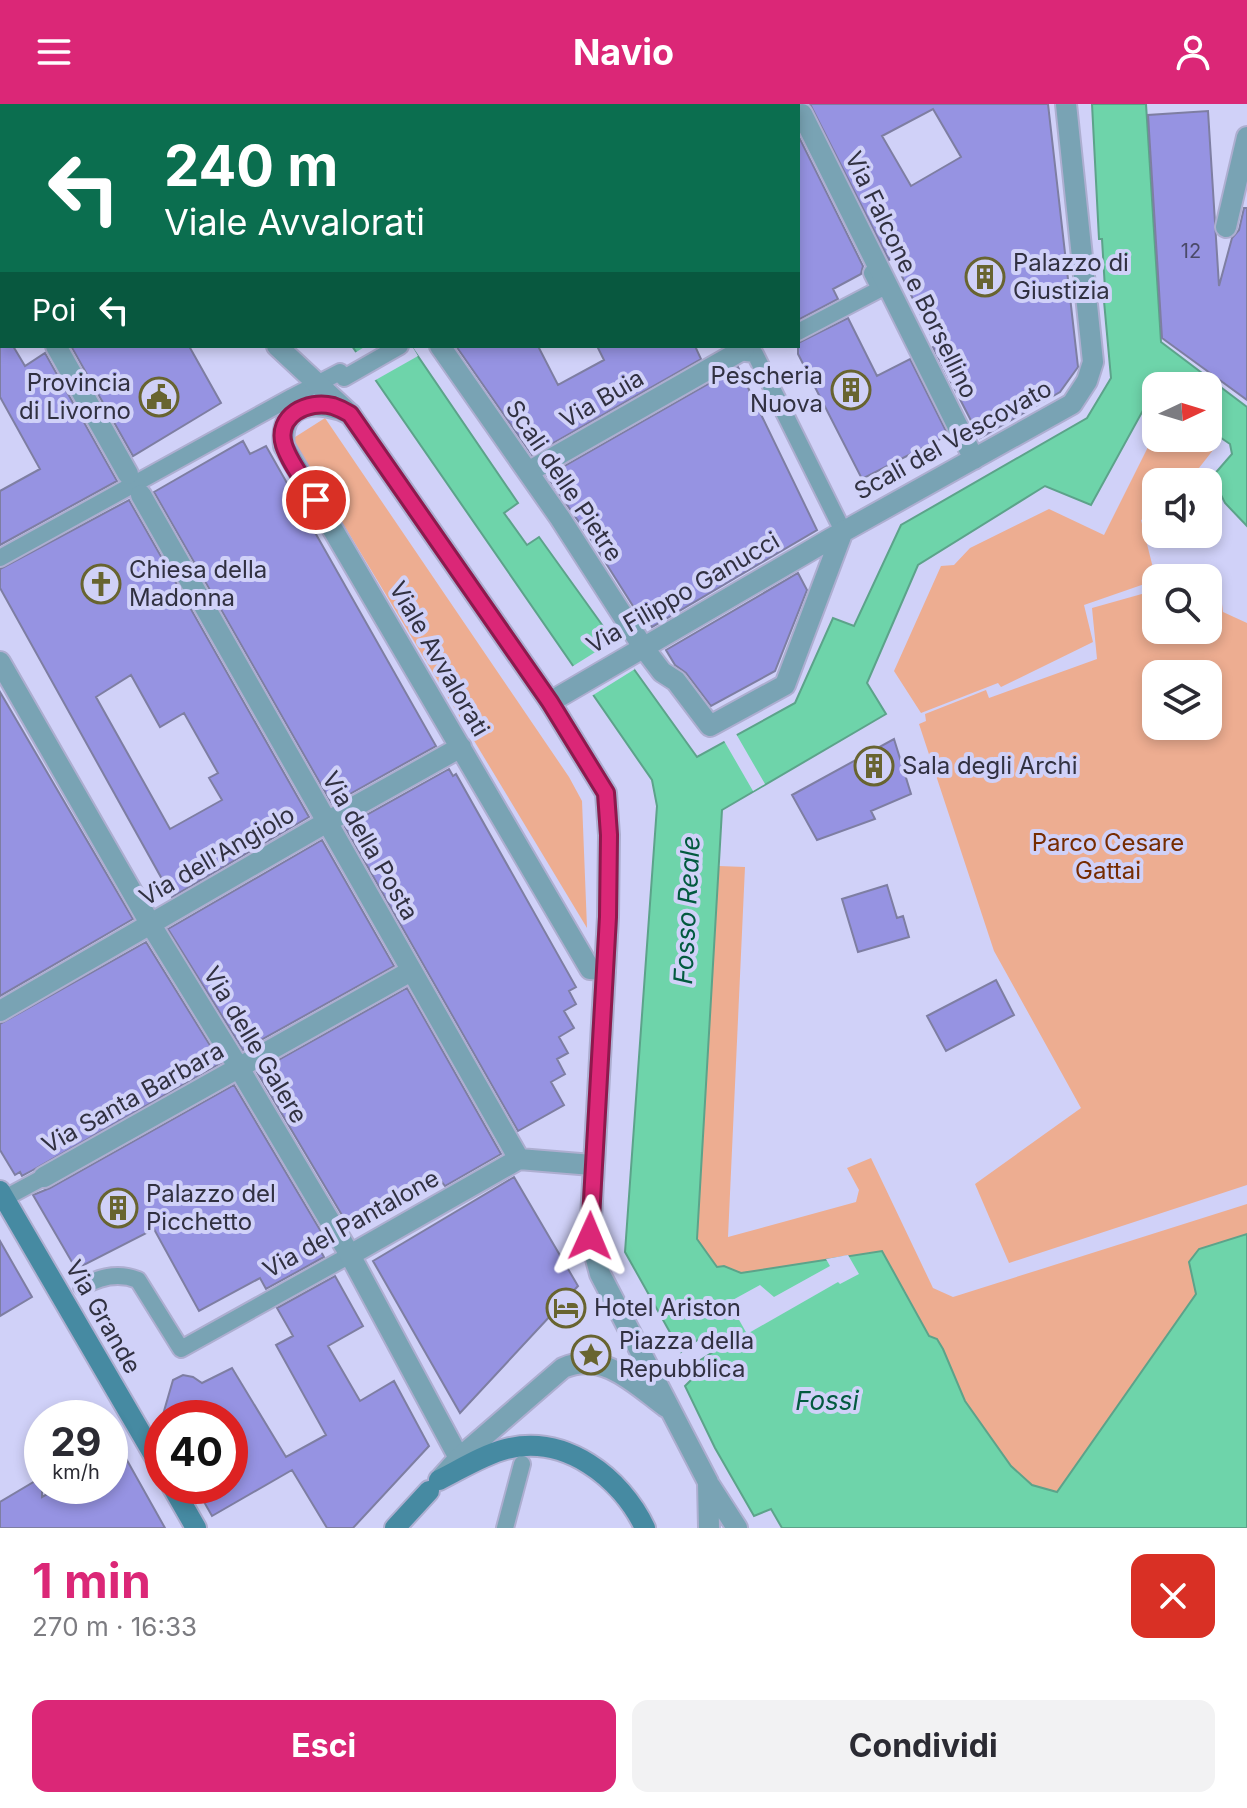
<!DOCTYPE html>
<html lang="it">
<head>
<meta charset="utf-8">
<style>
  :root { --surface:#fff; --page:#f2f2f3; --text:#2b2b33; --muted:#7c7c81; --accent:#db2777 }
  body { margin:0; font-family:Inter,sans-serif; background:var(--page); color:var(--text); height:100vh; display:flex; flex-direction:column; font-size:30px; white-space:nowrap }
  * { box-sizing:border-box; margin:0 }
  p { font-size:26px; color:var(--muted) }
  .icon { flex:none; width:44px; height:44px; fill:none; stroke:currentColor; stroke-width:2; stroke-linecap:round; stroke-linejoin:round }
  .map { position:relative; height:1424px; overflow:hidden }
  .side { display:flex; flex-direction:column; background:var(--surface); flex:1 }
  .side>* { flex:none }
  .top-card { position:absolute; left:0px; top:0px; width:800px; height:244px; box-shadow:0 4px 12px #0003; background:#0b6e4f; color:#fff; overflow:hidden }
  .needle { width:52px; rotate:86deg }
  .fabs { position:absolute; left:1142px; top:268px; display:grid; gap:16px }
  .fabs a { display:grid; place-items:center; width:80px; height:80px; border-radius:16px; background:var(--surface); box-shadow:0 4px 12px #0003; font-size:40px }
  .speed { position:absolute; left:24px; top:1296px; display:flex; gap:16px; font-size:40px; font-weight:700; text-align:center }
  .speed>* { display:grid; place-content:center; width:104px; height:104px; border-radius:50%; background:var(--surface); box-shadow:0 4px 12px #0003; line-height:1 }
  .speed small { font-size:20px; font-weight:400 }
  .speed .limit { border:12px solid #d22; background:#fff; color:#111 }
  .pin { position:absolute; display:grid; place-items:center; width:68px; height:68px; color:#fff; margin:-34px; border:4px solid #fff; border-radius:50%; box-shadow:0 2px 8px #0007 }
  .me { position:absolute; width:88px; margin:-44px; rotate:1deg; stroke-linejoin:round; filter:drop-shadow(0 0 6px #0008) }
  .turn { display:flex; align-items:center; gap:28px; height:168px; padding:0 32px; font-size:36px }
  .turn .icon { width:104px; height:104px; stroke-width:2.5 }
  .turn b { display:block; font-size:56px; line-height:68px }
  .then { display:flex; align-items:center; height:76px; padding:0 32px; background:#0003; gap:16px; font-size:30px }
  .round { display:grid; place-items:center; flex:none; width:84px; height:84px; border-radius:16px; background:var(--page) }
  .overview { display:flex; align-items:center; justify-content:space-between; height:136px; padding:0 32px }
  h1 { font-size:48px; font-weight:700; line-height:60px; color:var(--accent) }
  .cta { display:flex; gap:16px; margin-top:auto; padding:16px 32px }
  .cta a { flex:1; height:92px; border-radius:16px; background:var(--accent); color:#fff; font-size:32px; font-weight:700; line-height:92px; text-align:center }
  .cta a+a { background:var(--page); color:var(--text) }
  header { display:flex; justify-content:space-between; align-items:center; height:104px; padding:0 32px; background:var(--accent); color:#fff; font-size:36px; font-weight:700 }
  .map>svg:first-child { display:block }
</style>
</head>
<body>
<header><svg class="icon" aria-label="menu" viewBox="0 0 24 24"><path d="M4 6h16M4 12h16M4 18h16"/></svg>Navio<svg class="icon" aria-label="person" viewBox="0 0 24 24"><circle cx="12" cy="8" r="4"/><path d="M4 21q1-7 8-7t8 7"/></svg></header>
<div class="map">
<svg width="1247" height="1424" viewBox="0 0 1247 1424">
  <rect width="100%" height="100%" fill="#d0d1f8"/>
  <path fill="#edad91" fill-rule="evenodd" d="M 325,314 L 569,673 L 582,697 L 587,824 L 292,335 Z
    M 1156,327 L 1156,334 L 1208,334 L 1217,341 L 1188,378 L 1156,378 L 1156,410 L 1141,416 L 1156,476 L 1084,501 L 1093,538 L 1001,583 L 998,579 L 921,609 L 894,567 L 941,462 L 954,461 L 970,444 L 1049,405 L 1104,431 Z
    M 1218,468 L 1223,508 L 1247,519 L 1247,1081 L 1009,1159 L 975,1080 L 1081,1004 L 994,847 L 919,620 L 926,617 L 925,610 L 986,586 L 989,594 L 1097,555 L 1092,504 L 1156,486 L 1156,526 L 1208,526 L 1208,474 L 1197,474 ZM 1208,570 L 1208,622 L 1156,622 L 1156,570 Z
    M 719,762 L 745,763 L 728,1133 L 856,1098 L 859,1086 L 847,1064 L 871,1054 L 933,1184 L 953,1193 L 1247,1100 L 1247,1130 L 1199,1145 L 1196,1190 L 1057,1388 L 1032,1381 L 1011,1362 L 965,1297 L 943,1245 L 929,1232 L 905,1187 L 848,1151 L 813,1159 L 741,1169 L 724,1162 L 717,1163 L 697,1135 Z"/>
  <path fill="#6ed4aa" stroke="#5ca38a" stroke-width="2" d="M 1092,0 L 1146,0 L 1161,238 L 1247,303 L 1247,422 L 1225,399 L 1212,373 L 1232,350 L 1230,340 L 1208,325 L 1208,282 L 1156,282 L 1156,296 L 1147,299 L 1091,401 L 1045,382 L 918,461 L 867,579 L 886,610 L 722,706 L 697,1135 L 717,1163 L 724,1162 L 741,1169 L 882,1147 L 929,1232 L 937,1235 L 943,1245 L 965,1297 L 1011,1362 L 1032,1381 L 1057,1388 L 1196,1190 L 1189,1158 L 1199,1145 L 1247,1130 L 1247,1424 L 782,1424 L 771,1405 L 754,1412 L 715,1344 L 685,1282 L 694,1273 L 688,1264 L 716,1246 L 703,1232 L 681,1248 L 625,1148 L 657,702 L 652,676 L 352,242 L 411,242 L 518,399 L 504,409 L 527,441 L 539,433 L 697,653 L 795,599 L 833,514 L 854,522 L 901,421 L 1087,314 L 1111,274 L 1103,186 L 1105,185 L 1102,135 L 1099,135 Z"/>
  <path fill="#d0d1f8" d="M 366,242 L 412,242 L 418,252 L 372,278 L 353,250 Z
    M 616,535 L 635,565 L 590,593 L 570,564 Z
    M 735,628 L 765,680 L 753,687 L 723,635 Z
    M 848,1151 L 859,1170 L 840,1180 L 838,1178 L 747,1230 L 729,1198 L 760,1181 L 774,1193 L 830,1162 L 826,1155 Z"/>
  <path fill="#9693e2" stroke="#7e7ea2" stroke-width="2" fill-rule="evenodd" d="M 810,0 L 1048,0 L 1078,263 L 1060,288 L 980,334 L 933,243 L 936,242 L 893,154 L 889,156 ZM 933,5 L 961,53 L 911,82 L 882,32 Z
    M 1208,7 L 1219,182 L 1232,134 L 1239,126 L 1244,104 L 1247,104 L 1247,296 L 1162,234 L 1148,11 Z
    M 798,31 L 863,162 L 861,170 L 833,185 L 838,195 L 798,216 Z
    M 848,214 L 877,272 L 910,255 L 948,331 L 862,375 L 798,250 L 798,239 Z
    M 0,219 L 2,242 L 13,242 L 25,262 L 45,249 L 117,377 L 0,441 L 0,387 L 40,365 L 0,293 Z
    M 71,242 L 189,242 L 221,299 L 133,352 Z
    M 456,242 L 538,242 L 558,281 L 604,256 L 597,242 L 695,242 L 701,255 L 532,351 Z
    M 738,263 L 817,426 L 652,523 L 650,519 L 645,521 L 590,434 L 547,372 Z
    M 243,337 L 250,350 L 266,342 L 436,642 L 332,700 L 154,388 Z
    M 129,396 L 309,713 L 172,793 L 0,484 L 0,465 ZM 131,571 L 160,623 L 184,609 L 218,669 L 209,674 L 222,696 L 170,725 L 96,593 Z
    M 798,469 L 807,486 L 775,567 L 711,602 L 686,569 L 675,561 L 666,546 Z
    M 0,588 L 133,815 L 0,892 Z
    M 894,635 L 911,690 L 871,707 L 875,715 L 817,736 L 792,691 Z
    M 449,665 L 453,672 L 456,670 L 576,883 L 569,887 L 576,900 L 564,907 L 574,924 L 559,933 L 568,949 L 557,955 L 565,970 L 551,978 L 564,1001 L 518,1027 L 345,723 Z
    M 322,736 L 394,862 L 243,946 L 168,825 Z
    M 887,781 L 897,814 L 903,812 L 909,833 L 858,848 L 842,795 Z
    M 146,838 L 221,959 L 33,1066 L 22,1072 L 20,1068 L 15,1071 L 0,1046 L 0,920 Z
    M 996,876 L 1014,911 L 946,947 L 927,912 Z
    M 407,884 L 501,1050 L 445,1082 L 438,1073 L 349,1123 L 257,968 Z
    M 234,981 L 326,1136 L 318,1142 L 324,1153 L 266,1185 L 260,1174 L 199,1207 L 154,1125 L 76,1165 L 33,1091 L 50,1084 Z
    M 514,1073 L 578,1182 L 460,1309 L 373,1157 Z
    M 0,1137 L 32,1193 L 0,1212 Z
    M 335,1172 L 363,1222 L 328,1242 L 360,1297 L 394,1277 L 429,1342 L 353,1424 L 327,1424 L 292,1366 L 212,1412 L 195,1382 L 230,1382 L 230,1314 L 162,1314 L 173,1276 L 183,1271 L 193,1273 L 202,1279 L 232,1264 L 286,1353 L 326,1331 L 276,1241 L 293,1232 L 277,1204 Z
    M 110,1326 L 165,1424 L 0,1424 L 0,1398 L 42,1373 L 42,1393 L 62,1382 L 110,1382 Z"/>
  <g fill="none" stroke-linecap="round" stroke-linejoin="round">
    <defs>
      <path id="pedestrian" d="M 798,228 L 880,185 L 872,169
        M 744,245 L 746,249 L 755,250 L 843,427
        M 0,454 L 292,293 L 340,268 L 344,274 L 400,242
        M 5,1094 L 44,1073
        M 82,1183 C 99,1173 118,1168 138,1176 L 181,1245 L 350,1151
        M 505,1424 L 522,1360"/>
      <path id="minor" d="M 474,0 L 475,2
        M 627,0 L 628,2
        M 802,10 L 974,355
        M 1226,123 L 1247,33
        M 0,143 L 2,146
        M 56,242 L 128,370
        M 440,242 L 560,414 L 643,543 L 662,568 L 676,577 L 710,622 L 785,581 L 843,427
        M 350,310 C 320,295 278,297 284,342 L 590,865 L 605,866
        M 528,368 L 744,245 L 742,242
        M 141,391 L 519,1055
        M 0,558 L 151,821 L 239,964 L 350,1151 L 459,1354
        M 550,598 L 830,435 L 1072,300 L 1087,277 L 1093,258 L 1066,0
        M 0,907 L 327,718 L 461,643
        M 519,1055 L 592,1061
        M 44,1073 L 411,867
        M 350,1151 L 519,1055"/>
      <path id="tertiary" d="M 82,0 L 83,2
        M 277,242 L 350,310 L 550,598 L 606,689 L 609,731 L 608,813 L 590,1132 L 600,1170 L 708,1378 L 709,1424
        M 442,1373 L 459,1354 L 563,1264 C 603,1246 636,1281 666,1303
        M 710,1382 L 737,1424"/>
      <path id="secondary" d="M 0,1087 L 162,1365
        M 439,1376 C 461,1365 483,1351 506,1345 C 565,1330 621,1373 645,1424
        M 172,1382 L 196,1424
        M 395,1424 L 429,1387"/>
    </defs>
    <use href="#pedestrian" stroke="#adaed0" stroke-width="20"/>
    <use href="#minor" stroke="#adaed0" stroke-width="24"/>
    <use href="#tertiary" stroke="#adaed0" stroke-width="24"/>
    <use href="#secondary" stroke="#adaed0" stroke-width="24"/>
    <use href="#pedestrian" stroke="#79a3b4" stroke-width="16"/>
    <use href="#minor" stroke="#79a3b4" stroke-width="20"/>
    <use href="#tertiary" stroke="#79a3b4" stroke-width="20"/>
    <use href="#secondary" stroke="#468aa2" stroke-width="20"/>
  </g>
  <g fill="none" stroke-linecap="round" stroke-linejoin="round">
    <defs>
      <path id="route" d="M 316,396 C 306,379 290,360 284,341 C 275,312 308,295 333,302 C 339,304 345,307 350,310 L 550,598 L 606,689 L 609,731 L 608,813 L 590,1132"/>
    </defs>
    <use href="#route" stroke="#8e194d" stroke-width="20"/>
    <use href="#route" stroke="#db2777" stroke-width="14"/>
  </g>
  <defs>
    <symbol id="building-ring" viewBox="-11 -11 22 22"><circle r="9.5" fill="#d0d1f8" stroke="#686430" stroke-width="1.5"/><path d="M-4-6H4V6H1V3H-1V6H-4ZM-2.5-4.3h1.7v1.8h-1.7ZM.8-4.3h1.7v1.8H.8ZM-2.5-1h1.7V.8h-1.7ZM.8-1h1.7V.8H.8Z" fill="#686430"/></symbol>
    <symbol id="civic-ring" viewBox="-11 -11 22 22"><circle r="9.5" fill="#d0d1f8" stroke="#686430" stroke-width="1.5"/><path d="M-.6-6.5H3V-4.5H.6V-3L4-1V1h2V6H-6V1h2V-1L-.6-3ZM-1.2 2.5V6h2.4V2.5Z" fill="#686430"/></symbol>
    <symbol id="church-ring" viewBox="-11 -11 22 22"><circle r="9.5" fill="#d0d1f8" stroke="#686430" stroke-width="1.5"/><path d="M-1.2-6h2.4v3.5h3.3v2.4h-3.3V6h-2.4V-.1h-3.3v-2.4h3.3Z" fill="#686430"/></symbol>
    <symbol id="hotel-ring" viewBox="-11 -11 22 22"><circle r="9.5" fill="#d0d1f8" stroke="#686430" stroke-width="1.5"/><path d="M-6-4.5h1.5V1H6V5H4.5V3h-9V5H-6ZM-4 0a1.8 1.8 0 1 1 3.6 0ZM.5 0V-2.5h3Q6-2.5 6 0Z" fill="#686430"/></symbol>
    <symbol id="sight-ring" viewBox="-11 -11 22 22"><circle r="9.5" fill="#d0d1f8" stroke="#686430" stroke-width="1.5"/><path d="M0-6L1.8-2.2L6-1.7L2.9 1.2L3.7 5.4L0 3.3L-3.7 5.4L-2.9 1.2L-6-1.7L-1.8-2.2Z" fill="#686430"/></symbol>
  </defs>
  <g fill-rule="evenodd">
    <use href="#building-ring" x="963" y="151" width="44" height="44"/>
    <use href="#building-ring" x="829" y="264" width="44" height="44"/>
    <use href="#civic-ring" x="137" y="271" width="44" height="44"/>
    <use href="#church-ring" x="79" y="458" width="44" height="44"/>
    <use href="#building-ring" x="852" y="640" width="44" height="44"/>
    <use href="#building-ring" x="96" y="1082" width="44" height="44"/>
    <use href="#hotel-ring" x="544" y="1182" width="44" height="44"/>
    <use href="#sight-ring" x="569" y="1229" width="44" height="44"/>
  </g>
  <g text-anchor="middle" stroke-width="8" stroke-linejoin="round" paint-order="stroke">
    <g font-size="20" fill="#4a4a69">
      <text x="1191" y="154">12</text>
    </g>
    <g font-size="24" fill="#313141" stroke="#d0d1f8" text-anchor="start">
      <text x="1013" y="167">Palazzo di<tspan x="1013" dy="28">Giustizia</tspan></text>
      <text x="823" y="280" text-anchor="end">Pescheria<tspan x="823" dy="28">Nuova</tspan></text>
      <text x="131" y="287" text-anchor="end">Provincia<tspan x="131" dy="28">di Livorno</tspan></text>
      <text x="129" y="474">Chiesa della<tspan x="129" dy="28">Madonna</tspan></text>
      <text x="902" y="670">Sala degli Archi</text>
      <text x="146" y="1098">Palazzo del<tspan x="146" dy="28">Picchetto</tspan></text>
      <text x="594" y="1212">Hotel Ariston</text>
      <text x="619" y="1245">Piazza della<tspan x="619" dy="28">Repubblica</tspan></text>
    </g>
    <g font-size="24" fill="#313141" stroke="#d0d1f8">
      <text transform="translate(911 171) rotate(64)" y="8">Via Falcone e Borsellino</text>
      <text transform="translate(602 295) rotate(-30)" y="8">Via Buia</text>
      <text transform="translate(953 336) rotate(-29)" y="8">Scali del Vescovato</text>
      <text transform="translate(564 377) rotate(56)" y="8">Scali delle Pietre</text>
      <text transform="translate(683 489) rotate(-30)" y="8">Via Filippo Ganucci</text>
      <text transform="translate(439 555) rotate(60)" y="8">Viale Avvalorati</text>
      <text transform="translate(370 742) rotate(60)" y="8">Via della Posta</text>
      <text transform="translate(217 752) rotate(-30)" y="8">Via dell'Angiolo</text>
      <text transform="translate(255 941) rotate(59)" y="8">Via delle Galere</text>
      <text transform="translate(133 994) rotate(-29)" y="8">Via Santa Barbara</text>
      <text transform="translate(351 1120) rotate(-29)" y="8">Via del Pantalone</text>
      <text transform="translate(103 1213) rotate(60)" y="8">Via Grande</text>
    </g>
    <g font-size="24" fill="#762b00" stroke="#d0d1f8">
      <text x="1108" y="747">Parco Cesare<tspan x="1108" dy="28">Gattai</tspan></text>
    </g>
    <g font-size="26" font-style="italic" fill="#025a3f" stroke="#d0d1f8">
      <text transform="translate(687 806) rotate(-87)" y="9">Fosso Reale</text>
      <text x="827" y="1306">Fossi</text>
    </g>
  </g>
</svg>
<div class="fabs">
<a><svg class="needle" viewBox="-14 -14 28 28"><path d="M0-13l5 13h-10z" fill="#e53935"/><path d="M0 13l5-13h-10z" fill="#7c7c81"/></svg></a>
<a><svg class="icon" aria-label="sound" viewBox="0 0 24 24"><path d="M4 9h4l5-4v14l-5-4H4zM17 9q2 3 0 6"/></svg></a>
<a><svg class="icon" aria-label="search" viewBox="0 0 24 24"><circle cx="10" cy="10" r="6"/><path d="M15 15l6 6"/></svg></a>
<a><svg class="icon" aria-label="layers" viewBox="0 0 24 24"><path d="M12 4l9 5-9 5-9-5zM3 14l9 5 9-5"/></svg></a>
</div>
<div class="speed"><div>29<small>km/h</small></div><div class="limit">40</div></div>
<div class="pin" style="left:316px;top:396px;background:#d93025"><svg class="icon" aria-label="arrive" viewBox="0 0 24 24"><path d="M6 21V4h12l-3 4 3 4H6"/></svg></div>
<svg class="me" style="left:590px;top:1132px" viewBox="-20 -20 40 40"><path d="M0-17L14 15 0 8-14 15z" fill="#db2777" stroke="#fff" stroke-width="4"/></svg>
<div class="top-card">
<div class="turn"><svg class="icon" aria-label="left" viewBox="0 0 24 24"><path d="M17 20v-9H6M10 6l-5 5 5 5"/></svg><div><b>240 m</b>Viale Avvalorati</div></div>
<div class="then">Poi<svg class="icon" aria-label="left" viewBox="0 0 24 24"><path d="M17 20v-9H6M10 6l-5 5 5 5"/></svg></div>
</div>
</div>
<section class="side">
<div class="overview"><div><h1>1 min</h1><p>270 m · 16:33</p></div><a class="round" style="background:#d93025;color:#fff"><svg class="icon" aria-label="close" viewBox="0 0 24 24"><path d="M6 6l12 12M18 6L6 18"/></svg></a></div>
<div class="cta"><a>Esci</a><a>Condividi</a></div>
</section>
</body>
</html>
